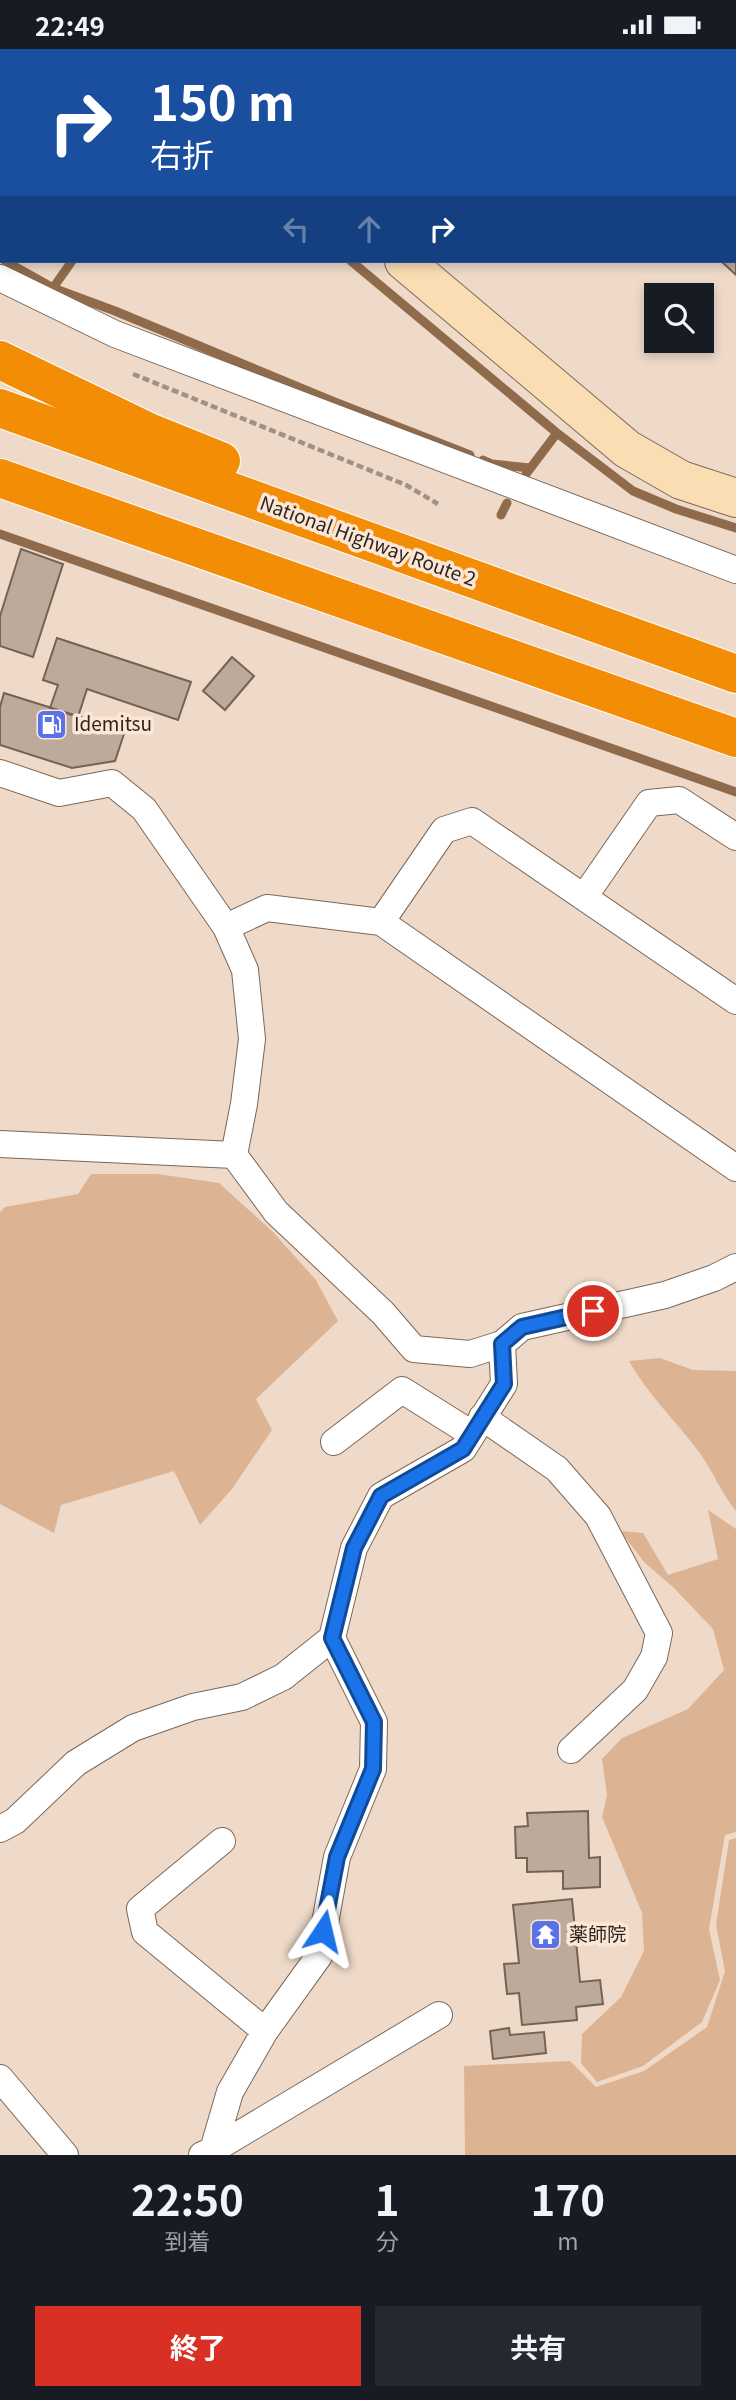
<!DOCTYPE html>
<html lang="ja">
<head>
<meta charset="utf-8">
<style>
  :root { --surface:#171b24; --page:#242831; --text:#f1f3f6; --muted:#9ea1a6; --accent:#d93025 }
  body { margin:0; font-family:Georgia,"Noto Sans JP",serif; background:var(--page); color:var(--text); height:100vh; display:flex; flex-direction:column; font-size:26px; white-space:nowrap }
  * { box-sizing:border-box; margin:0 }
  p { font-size:23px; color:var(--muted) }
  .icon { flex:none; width:38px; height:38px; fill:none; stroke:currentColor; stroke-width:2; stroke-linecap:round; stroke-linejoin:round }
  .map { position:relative; height:2106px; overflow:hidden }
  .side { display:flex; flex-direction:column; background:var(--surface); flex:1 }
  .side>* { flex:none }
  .banner { position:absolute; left:0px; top:0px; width:737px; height:214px; box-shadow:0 4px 10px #0003; background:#1a4fa0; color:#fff; overflow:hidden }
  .fabs { position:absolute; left:644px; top:234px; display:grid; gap:14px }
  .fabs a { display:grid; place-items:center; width:70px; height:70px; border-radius:0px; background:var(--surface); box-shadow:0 4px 10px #0003; font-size:35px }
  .pin { position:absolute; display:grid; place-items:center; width:60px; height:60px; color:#fff; margin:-30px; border:4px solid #fff; border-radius:50%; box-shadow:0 2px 7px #0007 }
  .me { position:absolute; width:77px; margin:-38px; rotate:10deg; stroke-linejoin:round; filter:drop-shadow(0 0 5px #0008) }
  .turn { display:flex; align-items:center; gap:24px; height:147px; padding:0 35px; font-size:32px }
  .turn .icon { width:91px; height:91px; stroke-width:2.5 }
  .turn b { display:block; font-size:49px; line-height:60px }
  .lanes { display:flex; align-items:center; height:66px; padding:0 35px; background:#0003; justify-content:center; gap:35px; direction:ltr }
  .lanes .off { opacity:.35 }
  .eta { display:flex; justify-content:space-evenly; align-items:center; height:119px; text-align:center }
  .eta b { font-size:42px; font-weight:700; line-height:49px }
  .primary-button { display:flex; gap:14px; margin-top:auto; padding:14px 35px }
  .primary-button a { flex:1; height:80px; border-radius:0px; background:var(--accent); color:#fff; font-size:28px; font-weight:700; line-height:80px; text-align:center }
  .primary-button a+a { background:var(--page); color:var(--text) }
  .status { display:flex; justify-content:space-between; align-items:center; height:49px; padding:0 35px; background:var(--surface); direction:ltr }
  .status svg { height:19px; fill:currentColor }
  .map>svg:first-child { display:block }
</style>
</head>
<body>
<div class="status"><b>22:49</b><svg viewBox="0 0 49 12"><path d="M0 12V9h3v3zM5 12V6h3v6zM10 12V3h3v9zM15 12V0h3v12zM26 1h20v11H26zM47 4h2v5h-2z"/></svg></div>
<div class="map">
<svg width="736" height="2106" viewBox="0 0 736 2106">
  <rect width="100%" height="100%" fill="#efdac9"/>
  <path fill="#ddb493" d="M 91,1125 L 158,1125 L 219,1134 L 273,1183 L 316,1231 L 338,1272 L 256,1350 L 272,1381 L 232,1440 L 200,1476 L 174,1422 L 61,1456 L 54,1484 L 0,1455 L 0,1163 L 5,1158 L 78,1145 Z
    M 660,1309 L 693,1321 L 736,1322 L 736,1462 C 721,1444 713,1422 699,1403 C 676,1372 647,1345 629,1312 Z
    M 708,1461 L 736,1480 L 736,1783 L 725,1786 L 709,1880 L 720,1931 L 702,1973 L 643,2017 L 597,2033 L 581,2014 L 582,1985 L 621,1948 L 644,1902 L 642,1864 L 602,1768 L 607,1746 L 602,1710 L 622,1689 L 688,1660 L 724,1621 L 713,1580 L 674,1539 L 645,1514 L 620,1482 L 643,1484 L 668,1526 L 718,1510 Z
    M 736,1789 L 736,2106 L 465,2106 L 464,2017 L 570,2012 L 596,2038 L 644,2022 L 707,1978 L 725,1922 L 716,1876 L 729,1791 Z"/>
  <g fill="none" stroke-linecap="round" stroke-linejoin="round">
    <path stroke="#906b4b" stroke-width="9" d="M 112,0 L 114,2
      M 5,212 L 53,239 L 115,262 L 332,352 L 470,406
      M 351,212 L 557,384 L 633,442 L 676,460 L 736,479
      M 53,239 L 72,212
      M 483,411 L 492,415 L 530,419
      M 526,425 L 557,384
      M 501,466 L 507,454
      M 0,485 L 736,743"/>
  </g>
  <path fill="#beaa9a" stroke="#746253" stroke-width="2" d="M 500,0 L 736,0 L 736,226 L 721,212 L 735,212 L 735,2 L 502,2 Z
    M 21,500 L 63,515 L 33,608 L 0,597 L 0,567 Z
    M 57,589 L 191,633 L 178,671 L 87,640 L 78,668 L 50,659 L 58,636 L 43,631 Z
    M 232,608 L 254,627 L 225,661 L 203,642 Z
    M 4,644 L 125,682 L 115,712 L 72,719 L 0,696 L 0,658 Z
    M 588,1762 L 589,1809 L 600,1808 L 600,1838 L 563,1840 L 563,1822 L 527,1823 L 527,1809 L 516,1809 L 515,1778 L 528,1777 L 527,1764 Z
    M 572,1850 L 580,1933 L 600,1931 L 603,1955 L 576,1958 L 577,1971 L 522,1976 L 519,1944 L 507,1945 L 504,1915 L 519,1914 L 513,1856 Z
    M 509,1979 L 510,1986 L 544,1983 L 546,2004 L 493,2010 L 490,1982 Z"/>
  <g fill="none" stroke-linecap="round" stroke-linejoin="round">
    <defs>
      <path id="street" d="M 0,229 L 115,285 L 736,521
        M 0,724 L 59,744 L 112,734 L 144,760 L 226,878 L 245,921 L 252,990 L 244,1055 L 234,1106 L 276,1163 L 383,1264 L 414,1300 L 470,1305 L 502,1295 L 522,1278 L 665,1246 L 714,1229 L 736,1218
        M 584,848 L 649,754 L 679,751 L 736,788
        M 381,873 L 444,781 L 472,772 L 736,952
        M 226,878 L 267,859 L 381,873 L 736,1119
        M 0,1095 L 234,1106
        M 482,1368 L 557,1420 L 598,1467 L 659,1584 L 654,1608 L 635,1641 L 571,1701
        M 334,1393 L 402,1341 L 472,1385
        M 0,1780 L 15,1772 L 76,1714 L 133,1679 L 193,1658 L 242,1648 L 283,1628 L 332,1589 L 354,1499 L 381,1447 L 463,1400 L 504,1335 L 502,1295
        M 222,1792 L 140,1860 L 145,1883 L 265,1982
        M 0,2029 L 65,2106
        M 213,2101 L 439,1966
        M 202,2106 L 213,2101 L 230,2043 L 265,1982 L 319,1907 L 337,1808 L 373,1720 L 374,1673 L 332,1589"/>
      <path id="secondary" d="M 159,0 L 161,2
        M 404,212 L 627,400 L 681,431 L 736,449"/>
      <path id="highway" d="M 0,311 L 149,383 L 221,412
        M 0,359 L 736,625
        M 0,429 L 736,689"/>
    </defs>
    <use href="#street" stroke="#7b6859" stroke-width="28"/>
    <use href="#secondary" stroke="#7b6859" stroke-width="40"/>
    <use href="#highway" stroke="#fff" stroke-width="40"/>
    <path stroke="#a19185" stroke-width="4.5" stroke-dasharray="7 3.5" stroke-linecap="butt" d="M 133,325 L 406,436 L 438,455"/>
    <use href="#street" stroke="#fff" stroke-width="26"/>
    <use href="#secondary" stroke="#fbddb4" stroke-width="38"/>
    <use href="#highway" stroke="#f38d06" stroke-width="38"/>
  </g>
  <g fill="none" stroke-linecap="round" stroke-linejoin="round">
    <defs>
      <path id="route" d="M 323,1882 L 337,1808 L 373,1720 L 374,1673 L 332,1589 L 354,1499 L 381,1447 L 463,1400 L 504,1335 L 502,1295 L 522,1278 L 593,1262"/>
    </defs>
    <use href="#route" stroke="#114b97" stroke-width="18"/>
    <use href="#route" stroke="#1a73e8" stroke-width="12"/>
  </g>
  <defs>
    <symbol id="fuel-square" viewBox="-11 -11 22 22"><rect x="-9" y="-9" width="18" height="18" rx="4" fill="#5a71e8" stroke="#fce7d6"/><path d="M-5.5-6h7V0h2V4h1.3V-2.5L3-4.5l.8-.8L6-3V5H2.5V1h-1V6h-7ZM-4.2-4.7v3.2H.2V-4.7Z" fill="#fff"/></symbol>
    <symbol id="temple-square" viewBox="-11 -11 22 22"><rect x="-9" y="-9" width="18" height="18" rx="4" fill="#5a71e8" stroke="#fce7d6"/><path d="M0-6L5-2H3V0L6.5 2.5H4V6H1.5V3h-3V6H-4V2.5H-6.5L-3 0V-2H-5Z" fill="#fff"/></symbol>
  </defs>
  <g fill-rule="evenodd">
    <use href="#fuel-square" x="34" y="658" width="35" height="35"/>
    <use href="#temple-square" x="528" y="1868" width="35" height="35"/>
  </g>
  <g text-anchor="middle" stroke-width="7" stroke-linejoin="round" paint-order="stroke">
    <g font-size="19" fill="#2d251f" stroke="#fce7d6">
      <text transform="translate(368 492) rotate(20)" y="7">National Highway Route 2</text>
    </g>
    <g font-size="19" fill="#2d251f" stroke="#fce7d6" text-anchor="start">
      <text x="74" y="682">Idemitsu</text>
      <text x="569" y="1892">薬師院</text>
    </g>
  </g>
</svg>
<div class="fabs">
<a><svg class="icon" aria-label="search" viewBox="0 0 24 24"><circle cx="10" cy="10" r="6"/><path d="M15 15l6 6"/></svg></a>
</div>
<div class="pin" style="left:593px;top:1262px;background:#d93025"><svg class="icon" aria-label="arrive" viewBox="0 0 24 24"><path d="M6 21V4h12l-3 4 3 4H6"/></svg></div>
<svg class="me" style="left:323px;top:1882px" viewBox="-20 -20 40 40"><path d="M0-17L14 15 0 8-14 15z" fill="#1a73e8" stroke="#fff" stroke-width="4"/></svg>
<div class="banner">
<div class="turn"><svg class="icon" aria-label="right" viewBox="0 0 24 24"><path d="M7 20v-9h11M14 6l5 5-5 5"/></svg><div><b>150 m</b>右折</div></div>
<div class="lanes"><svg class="icon off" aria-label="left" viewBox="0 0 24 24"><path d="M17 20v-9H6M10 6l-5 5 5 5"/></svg><svg class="icon off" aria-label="ahead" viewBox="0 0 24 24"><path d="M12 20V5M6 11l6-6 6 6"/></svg><svg class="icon" aria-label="right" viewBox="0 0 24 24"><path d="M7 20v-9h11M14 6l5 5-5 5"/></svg></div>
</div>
</div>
<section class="side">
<div class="eta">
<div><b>22:50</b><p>到着</p></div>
<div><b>1</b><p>分</p></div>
<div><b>170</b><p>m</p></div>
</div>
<div class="primary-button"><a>終了</a><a>共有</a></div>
</section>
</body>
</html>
